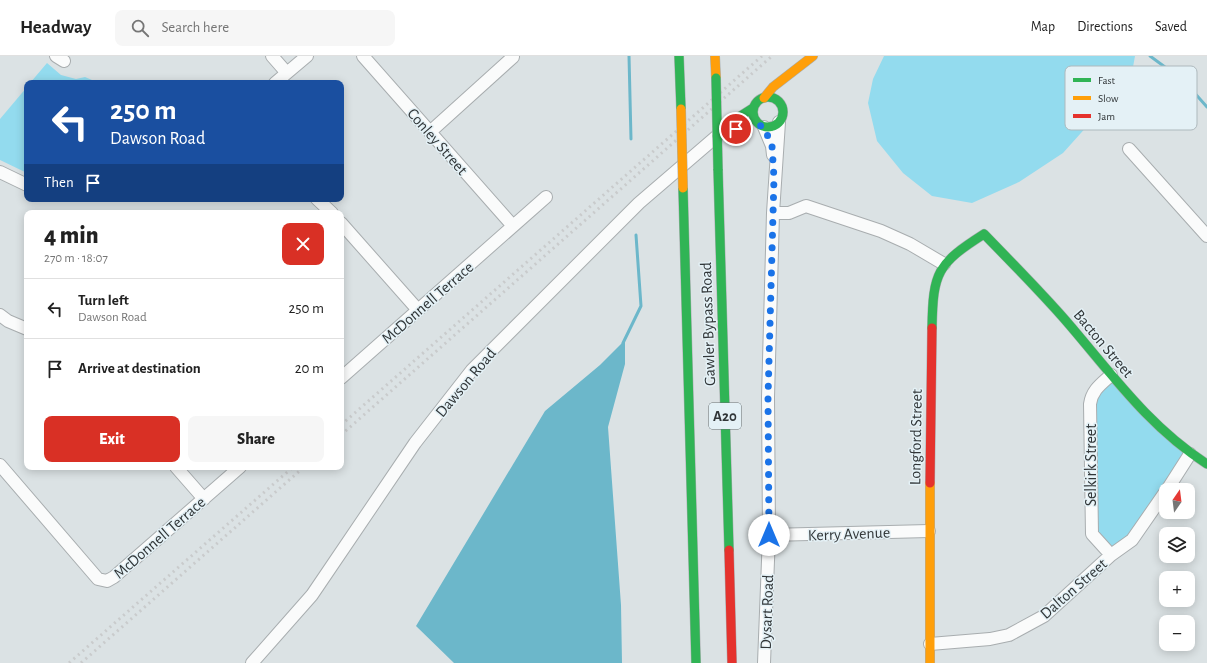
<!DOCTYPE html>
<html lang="en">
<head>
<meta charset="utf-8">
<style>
  :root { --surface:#fff; --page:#f6f6f6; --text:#222; --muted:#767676; --line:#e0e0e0; --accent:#d93025 }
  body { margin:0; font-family:"Alegreya Sans",sans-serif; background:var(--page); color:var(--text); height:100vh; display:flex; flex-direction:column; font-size:15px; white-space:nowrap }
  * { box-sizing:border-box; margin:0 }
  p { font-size:13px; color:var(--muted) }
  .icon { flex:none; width:22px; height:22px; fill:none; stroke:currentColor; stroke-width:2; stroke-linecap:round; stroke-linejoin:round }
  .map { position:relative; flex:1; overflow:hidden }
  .details { position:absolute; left:24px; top:154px; width:320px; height:260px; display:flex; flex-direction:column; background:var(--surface); border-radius:8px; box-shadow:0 2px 10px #0003 }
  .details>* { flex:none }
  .guide { position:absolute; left:24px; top:24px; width:320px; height:122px; border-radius:8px; box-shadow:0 2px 10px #0003; background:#1a4fa0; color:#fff; overflow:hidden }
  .needle { width:26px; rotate:14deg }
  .fabs { position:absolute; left:1159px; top:427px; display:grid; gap:8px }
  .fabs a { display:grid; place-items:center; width:36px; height:36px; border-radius:8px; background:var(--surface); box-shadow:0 2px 10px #0003; font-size:20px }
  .pin { position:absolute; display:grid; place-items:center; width:34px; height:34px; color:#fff; margin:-17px; border:2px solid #fff; border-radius:50%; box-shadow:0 1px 4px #0007 }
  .me { position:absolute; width:44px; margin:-22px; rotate:0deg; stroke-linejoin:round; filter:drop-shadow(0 0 3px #0008) }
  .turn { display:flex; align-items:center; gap:14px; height:84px; padding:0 20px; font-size:18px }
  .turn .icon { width:52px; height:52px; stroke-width:2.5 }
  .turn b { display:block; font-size:28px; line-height:34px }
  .then { display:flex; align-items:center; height:38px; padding:0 20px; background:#0003; gap:8px; font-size:15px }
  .round { display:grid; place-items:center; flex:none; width:42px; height:42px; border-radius:8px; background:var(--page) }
  .head { display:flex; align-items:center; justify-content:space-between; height:68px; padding:0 20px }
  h1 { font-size:24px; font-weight:800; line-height:30px }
  .button { display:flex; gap:8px; margin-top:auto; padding:8px 20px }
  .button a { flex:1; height:46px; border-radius:8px; background:var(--accent); color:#fff; font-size:16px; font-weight:800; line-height:46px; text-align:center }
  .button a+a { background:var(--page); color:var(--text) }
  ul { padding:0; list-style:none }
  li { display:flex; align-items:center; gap:12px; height:60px; padding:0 20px; border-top:1px solid var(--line) }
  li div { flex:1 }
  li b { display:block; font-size:15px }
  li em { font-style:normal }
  header { display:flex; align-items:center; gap:24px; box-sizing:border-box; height:56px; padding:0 20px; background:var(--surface); border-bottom:1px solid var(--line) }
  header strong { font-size:19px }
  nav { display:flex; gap:22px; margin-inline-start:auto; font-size:14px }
  .search { width:280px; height:36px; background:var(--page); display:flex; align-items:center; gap:10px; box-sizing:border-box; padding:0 14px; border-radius:8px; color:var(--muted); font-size:15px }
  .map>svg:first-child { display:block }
</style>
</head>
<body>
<header>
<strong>Headway</strong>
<div class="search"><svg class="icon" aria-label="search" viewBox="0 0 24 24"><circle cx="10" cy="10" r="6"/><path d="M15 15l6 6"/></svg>Search here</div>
<nav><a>Map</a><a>Directions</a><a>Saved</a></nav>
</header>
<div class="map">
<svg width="1207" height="607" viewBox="0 0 1207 607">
  <rect width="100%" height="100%" fill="#dbe2e4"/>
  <path fill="#93dbee" d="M 884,0 L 1135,0 L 1133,11 L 1107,48 L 1063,97 L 1019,126 L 972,147 L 932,140 L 903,117 L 877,85 L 868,47 L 873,23 Z
    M 47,7 L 61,19 L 76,23 L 85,21 L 99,27 L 30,27 Z
    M 27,31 L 27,117 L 0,104 L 0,63 Z
    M 1111,319 L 1190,398 L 1166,435 L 1111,499 L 1096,484 L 1095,333 Z"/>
  <path fill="#6cb7ca" d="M 625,284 L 625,308 L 608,371 L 621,549 L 622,607 L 454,607 L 416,570 L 545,355 L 600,309 Z"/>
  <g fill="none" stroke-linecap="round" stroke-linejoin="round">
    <path stroke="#6cb7ca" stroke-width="3" d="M 629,0 L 631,83
      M 1150,0 L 1184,25 L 1207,51
      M 623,287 L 641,250 L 636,179"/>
    <defs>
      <path id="street" d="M 56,0 L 64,5
        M 272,0 L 286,16
        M 363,0 L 513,170
        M 275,27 L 307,0
        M 764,71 L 772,90 L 773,99
        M 430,76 L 513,1
        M 1129,93 L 1207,180
        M 0,116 L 27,129
        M 317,143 L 332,157
        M 773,157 L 789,157 L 806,150 L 881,175 L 910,188 L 944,208
        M 341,167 L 418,254
        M 0,259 L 8,265 L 27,273
        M 1111,319 C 1101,328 1092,334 1090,348 L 1092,478 L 1111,499
        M 341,322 L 546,141
        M 0,409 L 98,523 L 107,525 L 114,521 L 240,411
        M 176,411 L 204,443
        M 1167,434 L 1190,398
        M 769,479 L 929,475
        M 930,588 L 990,583 L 1009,579 L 1044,560 L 1111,499 L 1132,484 L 1166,435
        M 252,607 L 312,539 L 415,387 L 472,314 L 639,147 L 717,80
        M 764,607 L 769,479 L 768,341 L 773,157 L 779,66"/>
      <path id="fast" d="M 679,0 L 681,53
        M753 56a15 15 0 1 1 30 0a15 15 0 1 1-30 0Z
        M 717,80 L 728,68 L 753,52
        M 718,113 L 729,494
        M 683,132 L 696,607
        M 932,272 C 933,216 937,208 984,178 C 1012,207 1041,236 1067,266 C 1111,317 1149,371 1207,408"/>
      <path id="slow" d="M 715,0 L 716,22
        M 764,42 L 773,31 L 813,0
        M 930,427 L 930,607"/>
      <path id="jam" d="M 930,427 L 932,272
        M 729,494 L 732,607"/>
    </defs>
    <use href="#street" stroke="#a8adaf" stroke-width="14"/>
    <use href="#fast" stroke="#a8adaf" stroke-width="10"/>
    <use href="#slow" stroke="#a8adaf" stroke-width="10"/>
    <use href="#jam" stroke="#a8adaf" stroke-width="10"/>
    <use href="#street" stroke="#fafbfb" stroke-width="12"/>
    <use href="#fast" stroke="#30b455" stroke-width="9"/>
    <use href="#slow" stroke="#ff9f0a" stroke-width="9"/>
    <use href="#jam" stroke="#e5322d" stroke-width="9"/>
    <path stroke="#c9cbcc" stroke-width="3" stroke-dasharray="2 4" stroke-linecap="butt" d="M 341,369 L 762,0
      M 341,379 L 772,0
      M 69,607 L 293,411
      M 81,607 L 304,411"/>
    <defs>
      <path id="fast-bridge" d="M 716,22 L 718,113"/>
      <path id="slow-bridge" d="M 681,53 L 683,132"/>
    </defs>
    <use href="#fast-bridge" stroke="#a8adaf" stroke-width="10" stroke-linecap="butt"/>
    <use href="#slow-bridge" stroke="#a8adaf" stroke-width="10" stroke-linecap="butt"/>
    <use href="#fast-bridge" stroke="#30b455" stroke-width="9"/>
    <use href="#slow-bridge" stroke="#ff9f0a" stroke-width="9"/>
  </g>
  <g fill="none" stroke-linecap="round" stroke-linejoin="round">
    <path stroke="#1a73e8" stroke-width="7" stroke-dasharray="0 12.6" d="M 736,73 C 745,70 755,67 764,71 L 772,90 L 774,122 L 768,341 L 769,479"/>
  </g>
  <g text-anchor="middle" stroke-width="3" stroke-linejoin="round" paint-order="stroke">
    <rect fill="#e4f1f6" stroke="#676e71" stroke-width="1" x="709" y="347" width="32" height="26" rx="3"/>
    <g font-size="15" font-weight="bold" fill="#313638">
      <text x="725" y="365">A20</text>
    </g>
    <g font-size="16" fill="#313638" stroke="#e4f1f6">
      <text transform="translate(438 85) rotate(49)" y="6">Conley Street</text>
      <text transform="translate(427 246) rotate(-41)" y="6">McDonnell Terrace</text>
      <text transform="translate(707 268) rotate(-92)" y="6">Gawler Bypass Road</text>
      <text transform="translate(1104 287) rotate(50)" y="6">Bacton Street</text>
      <text transform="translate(465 326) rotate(-50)" y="6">Dawson Road</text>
      <text transform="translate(915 381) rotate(-89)" y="6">Longford Street</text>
      <text transform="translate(1090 409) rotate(-90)" y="6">Selkirk Street</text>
      <text transform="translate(849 477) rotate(-2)" y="6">Kerry Avenue</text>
      <text transform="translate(159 481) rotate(-41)" y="6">McDonnell Terrace</text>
      <text transform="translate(1073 532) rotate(-41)" y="6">Dalton Street</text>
      <text transform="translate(766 556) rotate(-88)" y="6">Dysart Road</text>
    </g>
  </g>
  <rect x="1065" y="10" width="132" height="64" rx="6" fill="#e4f1f6" stroke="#aeb9bd" stroke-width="1"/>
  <rect x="1073" y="22" width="18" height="4" fill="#30b455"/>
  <rect x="1073" y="40" width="18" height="4" fill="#ff9f0a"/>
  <rect x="1073" y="58" width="18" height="4" fill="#e5322d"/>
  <g font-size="11" fill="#313638">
    <text x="1098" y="28">Fast</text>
    <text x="1098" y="46">Slow</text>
    <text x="1098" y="64">Jam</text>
  </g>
</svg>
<div class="fabs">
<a><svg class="needle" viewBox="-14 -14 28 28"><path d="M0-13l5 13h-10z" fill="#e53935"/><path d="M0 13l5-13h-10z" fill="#767676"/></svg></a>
<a><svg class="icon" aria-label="layers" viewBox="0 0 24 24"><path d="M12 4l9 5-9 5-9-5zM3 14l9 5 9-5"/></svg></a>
<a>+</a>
<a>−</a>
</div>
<div class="pin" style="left:736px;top:73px;background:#d93025"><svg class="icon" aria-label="arrive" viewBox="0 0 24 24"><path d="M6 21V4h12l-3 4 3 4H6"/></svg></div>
<svg class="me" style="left:769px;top:479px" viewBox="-20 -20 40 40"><circle r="19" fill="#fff"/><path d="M0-13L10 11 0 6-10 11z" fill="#1a73e8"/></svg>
<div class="guide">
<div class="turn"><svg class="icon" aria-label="left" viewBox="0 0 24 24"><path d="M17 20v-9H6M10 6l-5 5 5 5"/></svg><div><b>250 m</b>Dawson Road</div></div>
<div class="then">Then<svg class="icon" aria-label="arrive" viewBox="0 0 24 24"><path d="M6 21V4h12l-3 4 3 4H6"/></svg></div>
</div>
<section class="details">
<div class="head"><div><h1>4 min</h1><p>270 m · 18:07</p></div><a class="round" style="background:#d93025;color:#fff"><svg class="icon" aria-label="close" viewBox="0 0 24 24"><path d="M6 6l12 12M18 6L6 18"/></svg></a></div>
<ul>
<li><svg class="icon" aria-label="left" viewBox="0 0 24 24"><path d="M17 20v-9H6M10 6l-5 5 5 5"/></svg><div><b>Turn left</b><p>Dawson Road</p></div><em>250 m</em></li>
<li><svg class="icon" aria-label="arrive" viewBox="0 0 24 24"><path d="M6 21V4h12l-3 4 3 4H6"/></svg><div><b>Arrive at destination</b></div><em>20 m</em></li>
</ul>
<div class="button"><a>Exit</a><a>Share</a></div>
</section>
</div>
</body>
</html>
